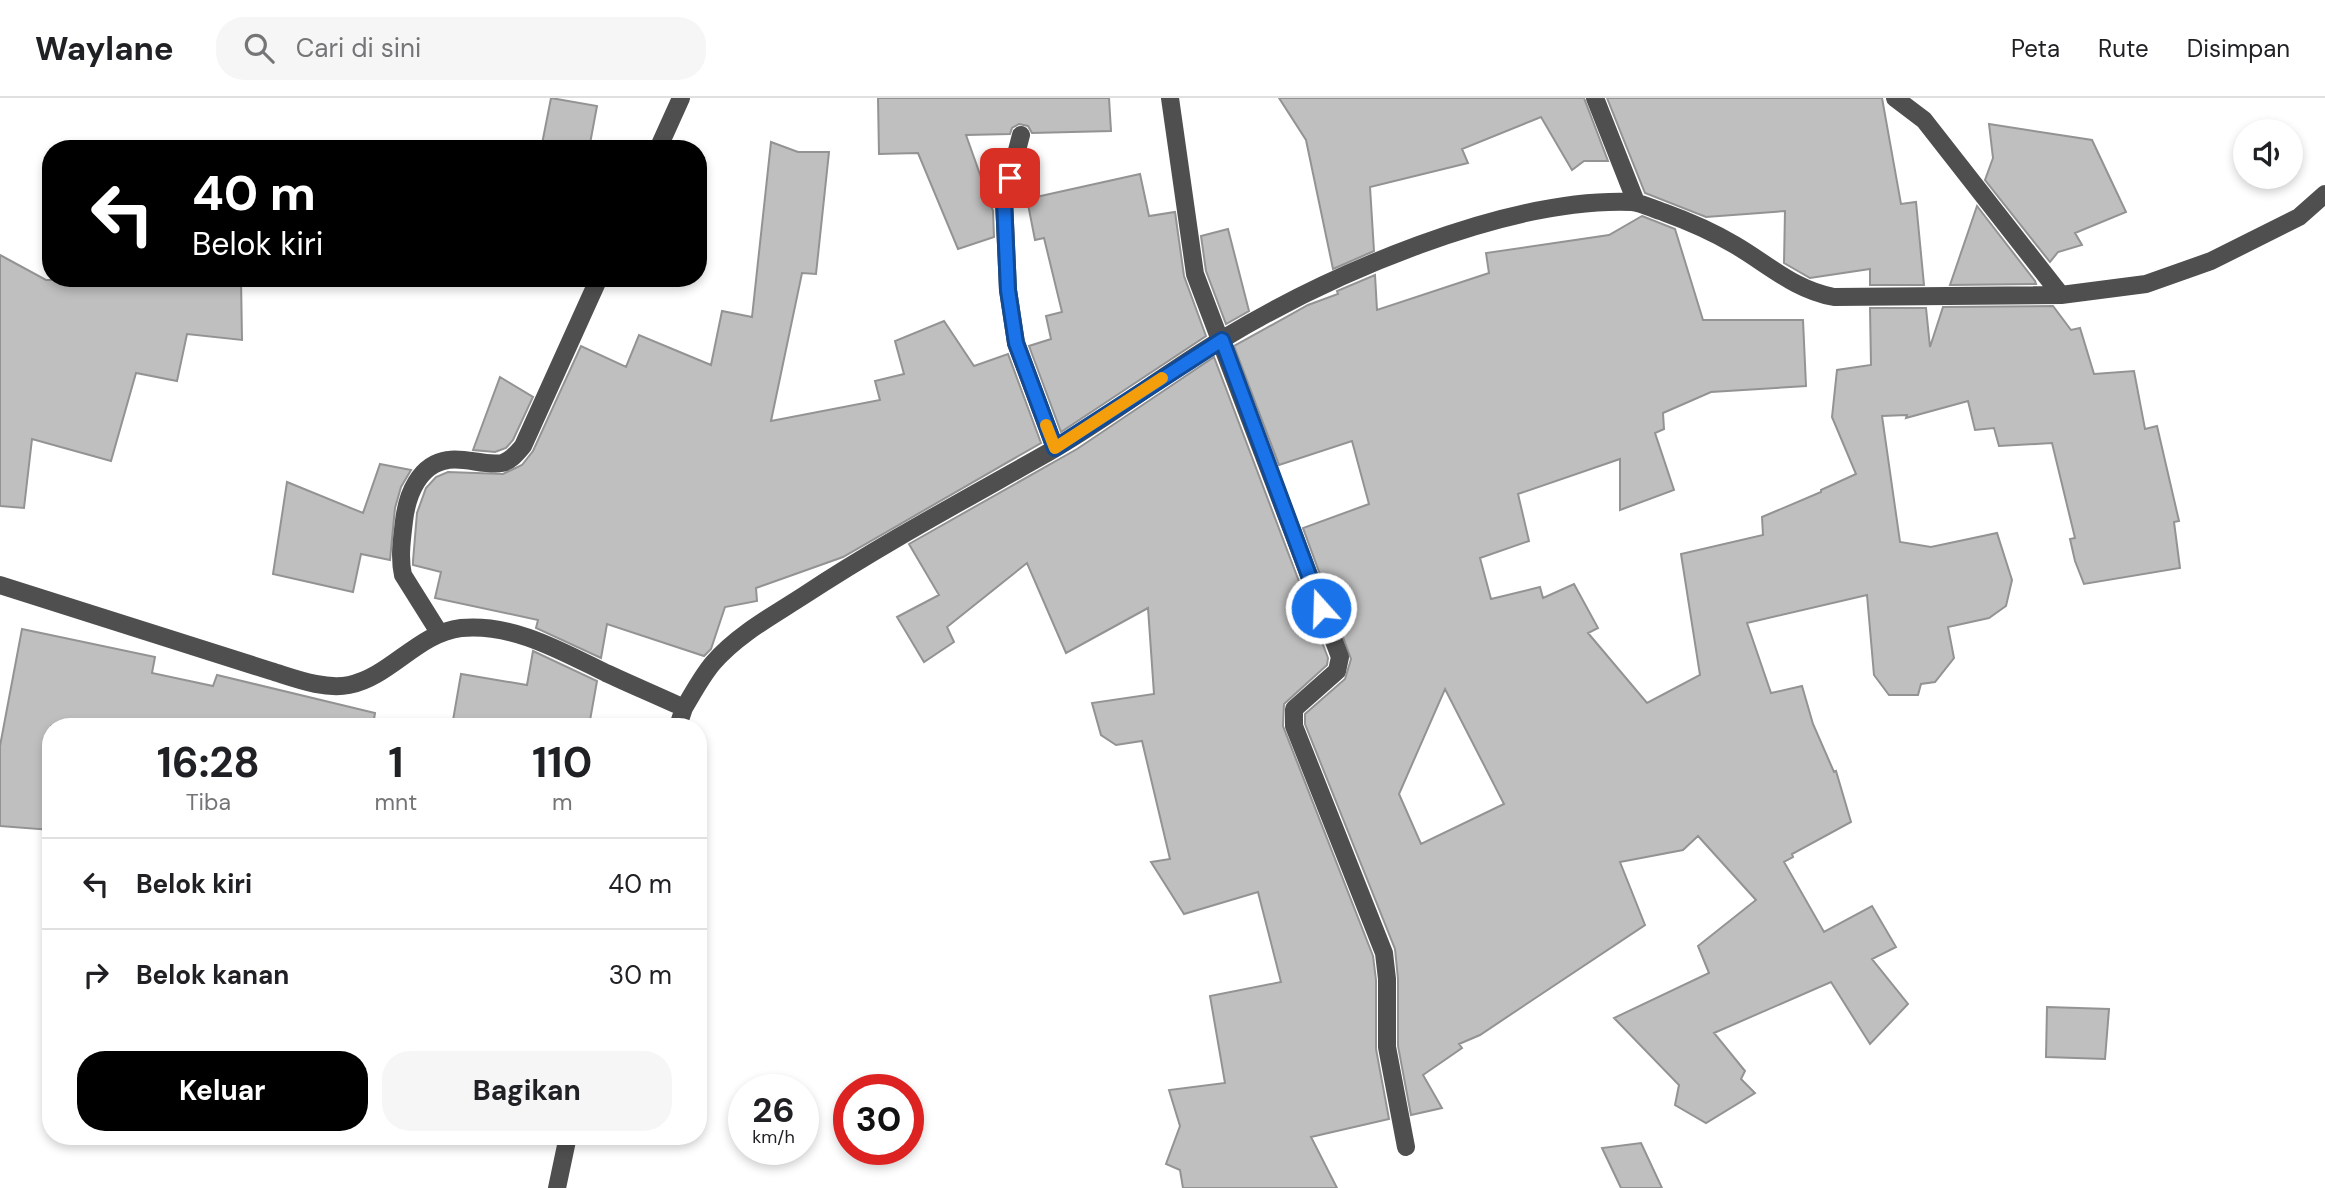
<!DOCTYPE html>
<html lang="id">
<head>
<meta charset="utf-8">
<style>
  :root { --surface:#fff; --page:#f6f6f6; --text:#202124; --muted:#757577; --line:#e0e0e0; --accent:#000 }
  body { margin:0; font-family:"DM Sans",sans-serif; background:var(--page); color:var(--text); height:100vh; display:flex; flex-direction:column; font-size:26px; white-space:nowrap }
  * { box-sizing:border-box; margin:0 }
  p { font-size:23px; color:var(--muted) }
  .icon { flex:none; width:38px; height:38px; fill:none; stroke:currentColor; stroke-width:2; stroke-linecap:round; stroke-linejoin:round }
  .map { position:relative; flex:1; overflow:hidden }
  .details { position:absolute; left:42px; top:620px; width:665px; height:427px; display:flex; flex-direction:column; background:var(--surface); border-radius:28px; box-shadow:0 4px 10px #0003 }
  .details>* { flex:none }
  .guide { position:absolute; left:42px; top:42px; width:665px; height:147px; border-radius:28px; box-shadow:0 4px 10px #0003; background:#000; color:#fff; overflow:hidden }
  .controls { position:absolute; left:2233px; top:21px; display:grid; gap:14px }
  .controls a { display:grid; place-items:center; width:70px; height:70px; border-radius:50%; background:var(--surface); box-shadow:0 4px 10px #0003; font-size:35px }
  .speed { position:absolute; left:728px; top:976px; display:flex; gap:14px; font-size:35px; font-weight:700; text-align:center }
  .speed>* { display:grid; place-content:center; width:91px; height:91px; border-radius:50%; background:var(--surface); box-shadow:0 4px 10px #0003; line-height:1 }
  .speed small { font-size:18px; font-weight:400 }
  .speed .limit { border:10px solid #d22; background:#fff; color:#111 }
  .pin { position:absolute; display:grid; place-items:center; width:60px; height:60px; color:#fff; margin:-30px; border-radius:14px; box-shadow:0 4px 10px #0006 }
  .me { position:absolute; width:77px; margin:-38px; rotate:340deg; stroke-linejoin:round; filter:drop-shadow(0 0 5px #0008) }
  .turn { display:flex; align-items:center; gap:24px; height:147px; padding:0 35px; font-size:32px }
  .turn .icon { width:91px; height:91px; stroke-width:2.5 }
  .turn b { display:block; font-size:49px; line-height:60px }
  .eta { display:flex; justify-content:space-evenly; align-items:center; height:119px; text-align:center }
  .eta b { font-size:42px; font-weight:700; line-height:49px }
  .primary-button { display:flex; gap:14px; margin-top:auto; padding:14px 35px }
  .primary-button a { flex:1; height:80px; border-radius:28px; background:var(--accent); color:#fff; font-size:28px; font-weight:700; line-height:80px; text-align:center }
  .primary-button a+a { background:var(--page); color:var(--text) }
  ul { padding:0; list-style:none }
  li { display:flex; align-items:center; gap:21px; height:91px; padding:0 35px; border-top:2px solid var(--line) }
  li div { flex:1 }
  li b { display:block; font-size:26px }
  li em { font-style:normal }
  header { display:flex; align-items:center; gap:42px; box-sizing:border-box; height:98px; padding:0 35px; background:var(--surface); border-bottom:2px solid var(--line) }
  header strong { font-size:33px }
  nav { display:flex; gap:38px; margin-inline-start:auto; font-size:24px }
  .search { width:490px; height:63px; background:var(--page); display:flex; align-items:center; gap:18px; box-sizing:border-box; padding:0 24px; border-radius:28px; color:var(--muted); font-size:26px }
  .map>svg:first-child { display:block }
</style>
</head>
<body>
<header>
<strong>Waylane</strong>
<div class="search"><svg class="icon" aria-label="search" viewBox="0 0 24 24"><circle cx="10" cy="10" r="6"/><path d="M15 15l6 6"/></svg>Cari di sini</div>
<nav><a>Peta</a><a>Rute</a><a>Disimpan</a></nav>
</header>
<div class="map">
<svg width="2325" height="1090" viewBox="0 0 2325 1090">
  <rect width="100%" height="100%" fill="#fff"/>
  <path fill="#bfbfbf" stroke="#939393" stroke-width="2" fill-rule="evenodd" d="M 551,0 L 597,8 L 589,51 L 541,51 Z
    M 878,0 L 1109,0 L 1111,33 L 1032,35 L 1028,28 L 1019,26 L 1012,30 L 1010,36 L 966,37 L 993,113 L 994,139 L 958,151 L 918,55 L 879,56 Z
    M 1279,0 L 1584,0 L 1608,63 L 1584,63 L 1572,72 L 1541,19 L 1462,51 L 1468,65 L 1370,89 L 1374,153 L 1333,171 L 1306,42 Z
    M 1607,0 L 1882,0 L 1901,106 L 1916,104 L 1924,187 L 1870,187 L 1870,171 L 1810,180 L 1784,165 L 1785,113 L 1706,119 L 1645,95 Z
    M 1989,26 L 2092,42 L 2126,114 L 2075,135 L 2082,147 L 2058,154 L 2050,164 L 1985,82 L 1993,60 Z
    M 771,44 L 798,54 L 829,54 L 816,176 L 802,175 L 771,323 L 880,302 L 875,283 L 904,276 L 895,243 L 944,223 L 974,268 L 1008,256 L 1041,345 L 843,459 L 756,490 L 757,503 L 725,509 L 711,551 L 704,558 L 607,526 L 601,560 L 536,530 L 538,522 L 435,500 L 441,474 L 413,467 L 413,463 L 417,415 L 426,390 L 436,379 L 448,374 L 503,376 L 522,367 L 533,353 L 581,248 L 626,269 L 639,237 L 711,267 L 722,213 L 752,219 Z
    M 1140,76 L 1149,118 L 1175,114 L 1184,178 L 1206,238 L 1061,334 L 1029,248 L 1051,241 L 1046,218 L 1062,214 L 1044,140 L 1035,142 L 1027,101 Z
    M 1977,108 L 2035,183 L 2036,186 L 1950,187 Z
    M 1642,118 L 1675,131 L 1703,222 L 1803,222 L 1806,288 L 1711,294 L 1663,315 L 1664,331 L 1655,335 L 1674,392 L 1620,412 L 1620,361 L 1518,396 L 1529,443 L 1480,460 L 1491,501 L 1540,489 L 1543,500 L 1574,486 L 1598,530 L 1588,535 L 1647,605 L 1700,577 L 1681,456 L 1763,437 L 1762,419 L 1821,394 L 1821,392 L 1856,376 L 1832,319 L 1837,272 L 1871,267 L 1870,210 L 1926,210 L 1930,249 L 1943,209 L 2053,208 L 2071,232 L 2080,230 L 2094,276 L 2134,273 L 2145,331 L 2157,328 L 2179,423 L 2174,424 L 2180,470 L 2084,486 L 2075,463 L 2070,441 L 2075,440 L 2052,345 L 1999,348 L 1994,330 L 1975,332 L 1968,303 L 1906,320 L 1907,317 L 1882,318 L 1900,444 L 1931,449 L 1997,435 L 2012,482 L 2006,508 L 1989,520 L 1948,529 L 1954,560 L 1935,584 L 1921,586 L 1918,597 L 1889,597 L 1874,577 L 1867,497 L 1747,525 L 1771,595 L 1802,588 L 1813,626 L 1834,674 L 1836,673 L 1851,724 L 1792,756 L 1793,759 L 1784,764 L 1824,834 L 1872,808 L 1896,849 L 1872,861 L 1908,906 L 1870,946 L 1831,884 L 1714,935 L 1745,973 L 1741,981 L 1755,995 L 1706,1025 L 1675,1007 L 1679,987 L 1614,920 L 1709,875 L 1698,848 L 1756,802 L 1698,738 L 1683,752 L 1620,764 L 1645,827 L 1480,937 L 1459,946 L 1462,950 L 1423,977 L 1442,1010 L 1411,1017 L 1398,948 L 1398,881 L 1395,851 L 1305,626 L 1305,616 L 1345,581 L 1351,561 L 1303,430 L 1369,406 L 1352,343 L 1279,367 L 1234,248 L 1308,207 L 1338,196 L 1337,193 L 1375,177 L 1377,212 L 1489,175 L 1486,155 L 1609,137 ZM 1445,591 L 1504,706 L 1421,746 L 1399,696 Z
    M 1228,131 L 1249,213 L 1226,226 L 1206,173 L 1201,138 Z
    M 0,157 L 46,182 L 241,180 L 242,242 L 187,236 L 177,283 L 136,275 L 111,363 L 32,341 L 24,410 L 0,408 Z
    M 1214,259 L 1328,560 L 1327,567 L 1284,606 L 1283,628 L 1373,858 L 1376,882 L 1376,951 L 1389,1021 L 1311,1039 L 1337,1090 L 1183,1090 L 1180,1072 L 1166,1066 L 1180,1028 L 1169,992 L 1225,985 L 1210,898 L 1281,884 L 1258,794 L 1184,816 L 1151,764 L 1170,761 L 1142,643 L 1116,647 L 1101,637 L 1092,605 L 1154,596 L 1148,510 L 1066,555 L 1027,465 L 947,529 L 954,544 L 924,564 L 897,519 L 939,497 L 909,446 L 1077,351 Z
    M 500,279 L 533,299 L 513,342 L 506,350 L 495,354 L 473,352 Z
    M 380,366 L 411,372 L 401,389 L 395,410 L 390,462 L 361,456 L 353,494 L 273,476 L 287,384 L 363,415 Z
    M 22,531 L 155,559 L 152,575 L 213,588 L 217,577 L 375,615 L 373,628 L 51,628 L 51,732 L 0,728 L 0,648 Z
    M 533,553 L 597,583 L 589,628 L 452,628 L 461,576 L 527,587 Z
    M 2047,909 L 2109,911 L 2105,961 L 2046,959 Z
    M 1641,1045 L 1662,1090 L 1621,1090 L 1602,1050 Z"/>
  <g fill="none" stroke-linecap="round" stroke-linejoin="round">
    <path stroke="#4f4f4f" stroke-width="18" d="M 1170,0 L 1195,176 L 1340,559 L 1337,573 L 1294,611 L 1294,628 L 1384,855 L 1387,881 L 1387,949 L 1406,1049
      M 1595,0 L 1636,104
      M 1895,0 L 1924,22 L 2061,197
      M 1021,37 L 1004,102 L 1008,192 L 1016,245 L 1055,350
      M 658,51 L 681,0
      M 0,487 L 271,573 C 294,580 324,592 349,587 C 390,579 418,535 461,530 C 513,525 561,553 606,575 C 632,587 658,598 684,610 C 693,595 702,578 713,565 C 737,537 772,518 803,498 C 882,446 966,401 1049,354 C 1108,320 1163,277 1221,242 C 1328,177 1506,99 1632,104 C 1642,105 1653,111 1663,114 C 1688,123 1713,134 1735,147 C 1769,167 1795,192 1834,199 L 2061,197 L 2146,186 L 2211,163 L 2299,119 L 2325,96
      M 440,536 L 403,477 C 399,459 402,441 404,423 C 407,397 419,366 448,362 C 465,359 485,368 502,365 C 511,363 517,355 523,348 L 599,180
      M 678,628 L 684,610
      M 557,1090 L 568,1038"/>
  </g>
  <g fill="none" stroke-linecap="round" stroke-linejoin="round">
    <defs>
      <path id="route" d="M 1010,80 L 1004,102 L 1008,192 L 1016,245 L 1055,350 L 1222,242 L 1321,510"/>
    </defs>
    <use href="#route" stroke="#114b97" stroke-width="18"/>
    <use href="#route" stroke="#1a73e8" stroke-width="12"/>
    <path stroke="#f59e0b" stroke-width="12" d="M 1046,327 L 1055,350 L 1162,280"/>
  </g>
</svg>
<div class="controls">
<a><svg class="icon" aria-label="sound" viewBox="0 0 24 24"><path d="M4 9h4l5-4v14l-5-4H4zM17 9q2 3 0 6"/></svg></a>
</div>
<div class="speed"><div>26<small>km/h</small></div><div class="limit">30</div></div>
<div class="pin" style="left:1010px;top:80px;background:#d93025"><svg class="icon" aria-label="arrive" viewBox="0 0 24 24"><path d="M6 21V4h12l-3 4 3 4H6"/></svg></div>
<svg class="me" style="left:1321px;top:510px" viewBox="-20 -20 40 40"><circle r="17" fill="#1a73e8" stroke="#fff" stroke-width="3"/><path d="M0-11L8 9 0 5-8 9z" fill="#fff"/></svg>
<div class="guide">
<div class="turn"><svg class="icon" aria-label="left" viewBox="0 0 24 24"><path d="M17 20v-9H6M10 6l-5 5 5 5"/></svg><div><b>40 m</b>Belok kiri</div></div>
</div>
<section class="details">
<div class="eta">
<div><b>16:28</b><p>Tiba</p></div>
<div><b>1</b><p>mnt</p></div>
<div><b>110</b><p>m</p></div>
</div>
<ul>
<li><svg class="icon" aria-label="left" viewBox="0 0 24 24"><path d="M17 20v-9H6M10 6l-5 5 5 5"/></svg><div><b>Belok kiri</b></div><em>40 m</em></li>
<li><svg class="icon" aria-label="right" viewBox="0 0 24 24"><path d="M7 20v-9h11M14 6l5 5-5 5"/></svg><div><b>Belok kanan</b></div><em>30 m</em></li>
</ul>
<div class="primary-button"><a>Keluar</a><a>Bagikan</a></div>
</section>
</div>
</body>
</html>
